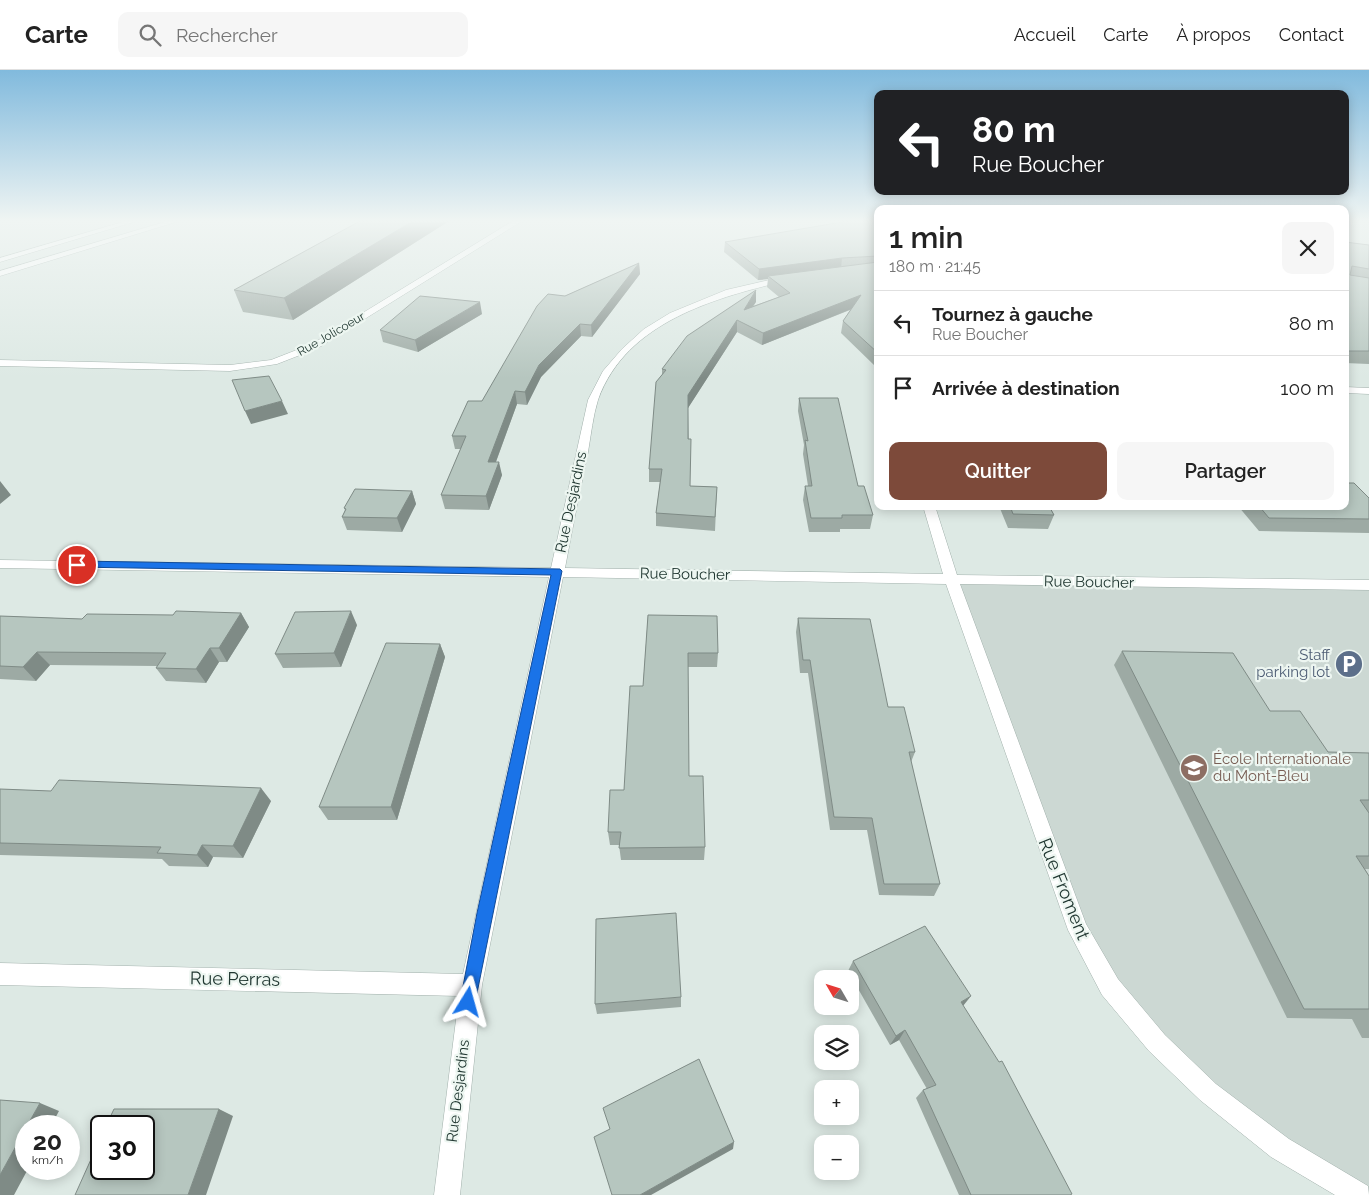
<!DOCTYPE html>
<html lang="fr">
<head>
<meta charset="utf-8">
<style>
  :root { --surface:#fff; --page:#f6f6f6; --text:#222; --muted:#767676; --line:#e0e0e0; --accent:#7d4a3a }
  body { margin:0; font-family:Raleway,sans-serif; background:var(--page); color:var(--text); height:100vh; display:flex; flex-direction:column; font-size:19px; white-space:nowrap }
  * { box-sizing:border-box; margin:0 }
  p { font-size:16px; color:var(--muted) }
  .icon { flex:none; width:28px; height:28px; fill:none; stroke:currentColor; stroke-width:2; stroke-linecap:round; stroke-linejoin:round }
  .map { position:relative; flex:1; overflow:hidden }
  .details { position:absolute; left:874px; top:135px; width:475px; height:305px; display:flex; flex-direction:column; background:var(--surface); border-radius:10px; box-shadow:0 2px 12px #0003 }
  .details>* { flex:none }
  .hud { position:absolute; left:874px; top:20px; width:475px; height:105px; border-radius:10px; box-shadow:0 2px 12px #0003; background:#202124; color:#fff; overflow:hidden }
  .needle { width:32px; rotate:309deg }
  .fabs { position:absolute; left:814px; top:900px; display:grid; gap:10px }
  .fabs a { display:grid; place-items:center; width:45px; height:45px; border-radius:10px; background:var(--surface); box-shadow:0 2px 12px #0003; font-size:25px }
  .speed { position:absolute; left:15px; top:1045px; display:flex; gap:10px; font-size:25px; font-weight:700; text-align:center }
  .speed>* { display:grid; place-content:center; width:65px; height:65px; border-radius:50%; background:var(--surface); box-shadow:0 2px 12px #0003; line-height:1 }
  .speed small { font-size:12px; font-weight:400 }
  .speed .limit { border:2px solid #111; border-radius:8px; background:#fff; color:#111 }
  .pin { position:absolute; display:grid; place-items:center; width:42px; height:42px; color:#fff; margin:-21px; border:2px solid #fff; border-radius:50%; box-shadow:0 1px 5px #0007 }
  .me { position:absolute; width:55px; margin:-28px; rotate:8deg; stroke-linejoin:round; filter:drop-shadow(0 0 4px #0008) }
  .turn { display:flex; align-items:center; gap:18px; height:105px; padding:0 15px; font-size:22px }
  .turn .icon { width:65px; height:65px; stroke-width:2.5 }
  .turn b { display:block; font-size:35px; line-height:42px }
  .round { display:grid; place-items:center; flex:none; width:52px; height:52px; border-radius:10px; background:var(--page) }
  .headline { display:flex; align-items:center; justify-content:space-between; height:85px; padding:0 15px }
  h1 { font-size:30px; font-weight:600; line-height:38px }
  .primary-button { display:flex; gap:10px; margin-top:auto; padding:10px 15px }
  .primary-button a { flex:1; height:58px; border-radius:10px; background:var(--accent); color:#fff; font-size:20px; font-weight:600; line-height:58px; text-align:center }
  .primary-button a+a { background:var(--page); color:var(--text) }
  ul { padding:0; list-style:none }
  li { display:flex; align-items:center; gap:15px; height:65px; padding:0 15px; border-top:1px solid var(--line) }
  li div { flex:1 }
  li b { display:block; font-size:19px }
  li em { font-style:normal }
  header { display:flex; align-items:center; gap:30px; box-sizing:border-box; height:70px; padding:0 25px; background:var(--surface); border-bottom:1px solid var(--line) }
  header strong { font-size:24px }
  nav { display:flex; gap:28px; margin-inline-start:auto; font-size:18px }
  .search { width:350px; height:45px; background:var(--page); display:flex; align-items:center; gap:12px; box-sizing:border-box; padding:0 18px; border-radius:10px; color:var(--muted); font-size:19px }
  .map>svg:first-child { display:block }
</style>
</head>
<body>
<header>
<strong>Carte</strong>
<div class="search"><svg class="icon" aria-label="search" viewBox="0 0 24 24"><circle cx="10" cy="10" r="6"/><path d="M15 15l6 6"/></svg>Rechercher</div>
<nav><a>Accueil</a><a>Carte</a><a>À propos</a><a>Contact</a></nav>
</header>
<div class="map">
<svg width="1369" height="1125" viewBox="0 0 1369 1125">
  <rect width="100%" height="100%" fill="#dde9e4"/>
  <path fill="#ccd8d3" d="M 951,510 L 1369,515 L 1369,1125 L 1280,1078 L 1110,917 Z"/>
  <g fill="none" stroke-linecap="round" stroke-linejoin="round">
    <defs>
      <path id="minor" d="M 513,151 L 522,151 L 318,278 L 277,294 L 230,301 L 0,296 L 0,290 L 230,295 L 271,290 L 312,274 Z
        M 787,206 L 791,208 L 790,210 C 718,227 626,251 598,330 C 593,346 591,365 588,382 C 580,421 572,460 565,498 L 943,504 L 923,436 L 935,436 L 957,505 L 1369,510 L 1369,520 L 960,514 L 1086,854 L 1118,909 L 1165,965 L 1216,1014 L 1289,1069 L 1368,1116 L 1369,1125 L 1335,1125 L 1271,1087 L 1200,1030 L 1149,981 L 1102,925 L 1068,860 L 946,514 L 563,507 L 482,915 L 460,1125 L 434,1125 L 459,926 L 0,915 L 0,893 L 463,904 L 549,507 L 0,498 L 0,490 L 551,498 L 588,330 L 603,301 L 622,279 L 644,259 L 670,243 L 726,220 Z
        M 1345,317 L 1369,318 L 1369,324 L 1345,323 Z"/>
      <path id="tertiary" d="M 126,151 L 137,151 L 0,192 L 0,188 Z
        M 168,151 L 179,151 L 0,206 L 0,201 Z"/>
    </defs>
    <use href="#minor" stroke="#a1b0ab" stroke-width="1"/>
    <use href="#tertiary" stroke="#a1b0ab" stroke-width="1"/>
    <use href="#minor" fill="#fff" fill-rule="evenodd"/>
    <use href="#tertiary" fill="#fff" fill-rule="evenodd"/>
  </g>
  <path fill="#9daaa4" d="M 360,151 L 449,151 L 293,250 L 243,242 L 234,220 Z
    M 878,151 L 878,295 L 875,296 L 841,263 L 843,251 L 850,240 L 762,275 L 737,262 L 688,338 L 690,416 L 717,417 L 715,461 L 656,456 L 656,443 L 660,412 L 649,412 L 649,399 L 662,305 L 662,299 L 756,232 L 753,236 L 779,227 L 767,217 L 768,209 L 758,210 L 724,182 L 725,172 Z
    M 1345,172 L 1369,175 L 1369,294 L 1345,293 Z
    M 639,193 L 640,204 L 592,267 L 581,266 L 541,307 L 527,335 L 517,334 L 496,392 L 502,405 L 489,440 L 445,439 L 441,425 L 461,379 L 455,379 L 452,366 L 482,331 L 565,226 Z
    M 482,244 L 418,282 L 383,272 L 380,260 Z
    M 799,328 L 858,416 L 873,445 L 870,459 L 840,459 L 840,462 L 809,462 L 803,430 L 805,416 L 808,416 L 803,384 L 804,375 L 798,341 Z
    M 412,421 L 416,434 L 402,462 L 347,460 L 342,447 L 345,440 L 344,438 Z
    M 1369,428 L 1369,463 L 1259,461 L 1238,436 L 1345,436 Z
    M 999,436 L 1049,436 L 1054,445 L 1048,459 L 1008,458 Z
    M 241,543 L 249,557 L 227,592 L 219,592 L 206,613 L 166,611 L 156,598 L 157,596 L 50,595 L 36,611 L 0,609 L 0,546 L 82,549 L 173,545 Z
    M 648,545 L 718,583 L 717,597 L 688,597 L 689,706 L 705,777 L 704,790 L 621,790 L 619,775 L 610,775 L 608,762 L 624,720 L 643,616 Z
    M 798,548 L 888,637 L 915,682 L 911,692 L 940,814 L 934,826 L 879,825 L 867,760 L 830,760 L 808,603 L 800,603 L 796,562 Z
    M 357,555 L 341,597 L 283,598 L 275,584 Z
    M 440,574 L 445,587 L 397,750 L 328,750 L 319,737 Z
    M 1122,581 L 1270,641 L 1328,682 L 1369,683 L 1369,799 L 1365,799 L 1369,806 L 1369,968 L 1362,968 L 1352,949 L 1287,948 L 1114,595 Z
    M 0,719 L 271,731 L 243,788 L 213,787 L 208,797 L 169,796 L 162,789 L 0,785 Z
    M 853,891 L 963,936 L 1070,1125 L 959,1125 L 916,1028 L 923,1020 L 927,1019 L 899,970 L 890,975 L 848,901 Z
    M 681,927 L 681,937 L 597,944 L 595,934 Z"/>
  <path fill="#7f8b86" d="M 413,151 L 449,151 L 293,250 L 284,228 Z
    M 842,188 L 841,199 L 768,206 L 768,209 L 758,210 L 759,199 Z
    M 639,193 L 640,204 L 592,267 L 591,255 Z
    M 756,220 L 756,232 L 743,251 L 744,240 Z
    M 861,225 L 859,236 L 762,275 L 763,263 Z
    M 480,232 L 482,244 L 418,282 L 415,270 Z
    M 737,250 L 737,262 L 688,338 L 688,325 Z
    M 580,254 L 581,266 L 541,307 L 527,335 L 525,322 L 539,295 Z
    M 877,283 L 878,295 L 875,296 Z
    M 515,321 L 517,334 L 491,405 L 488,392 Z
    M 282,331 L 288,344 L 251,354 L 245,341 Z
    M 499,392 L 502,405 L 489,440 L 486,426 Z
    M 0,411 L 11,425 L 0,434 Z
    M 412,421 L 416,434 L 402,462 L 397,448 Z
    M 351,541 L 357,555 L 341,597 L 334,583 Z
    M 241,543 L 249,557 L 227,592 L 219,578 Z
    M 440,574 L 445,587 L 397,750 L 391,737 Z
    M 210,578 L 219,592 L 206,613 L 196,599 Z
    M 37,582 L 50,595 L 36,611 L 23,597 Z
    M 261,718 L 271,731 L 243,788 L 233,776 Z
    M 202,775 L 213,787 L 208,797 L 197,785 Z
    M 971,926 L 963,936 L 961,932 Z
    M 905,960 L 899,970 L 890,975 L 896,966 Z
    M 40,1033 L 59,1041 L 51,1056 L 27,1056 Z
    M 219,1039 L 233,1046 L 206,1125 L 188,1125 Z
    M 26,1058 L 26,1099 L 28,1099 L 14,1125 L 0,1125 L 0,1105 Z
    M 734,1072 L 733,1079 L 651,1125 L 640,1125 Z"/>
  <path fill="#b6c6bf" stroke="#7f8b86" d="M 360,151 L 413,151 L 284,228 L 234,220 Z
    M 848,151 L 878,151 L 878,186 L 842,188 L 759,199 L 725,172 Z
    M 1345,172 L 1369,175 L 1369,199 L 1352,196 L 1350,205 L 1369,208 L 1369,281 L 1345,281 Z
    M 878,192 L 878,283 L 843,251 L 861,225 L 763,263 L 737,250 L 688,325 L 688,369 L 691,369 L 690,416 L 717,417 L 715,447 L 656,443 L 662,399 L 649,399 L 656,312 L 666,300 L 662,299 L 687,266 L 756,220 L 744,240 L 790,223 L 768,206 Z
    M 639,193 L 591,255 L 580,254 L 539,295 L 525,322 L 515,321 L 488,392 L 499,392 L 486,426 L 441,425 L 466,366 L 452,366 L 468,331 L 482,331 L 537,236 L 548,224 L 565,226 Z
    M 420,226 L 480,232 L 415,270 L 380,260 Z
    M 269,306 L 282,331 L 245,341 L 232,310 Z
    M 799,328 L 838,328 L 858,416 L 864,416 L 873,445 L 842,445 L 842,448 L 811,448 L 805,416 L 812,416 L 805,370 L 808,371 Z
    M 1345,413 L 1354,413 L 1369,428 L 1369,449 L 1269,448 L 1259,436 L 1345,436 Z
    M 355,419 L 412,421 L 397,448 L 342,447 L 346,439 L 344,438 Z
    M 1010,436 L 1049,436 L 1054,445 L 1013,444 Z
    M 176,541 L 241,543 L 219,578 L 210,578 L 196,599 L 156,598 L 166,583 L 37,582 L 23,597 L 0,596 L 0,546 L 82,549 L 87,544 L 173,545 Z
    M 351,541 L 334,583 L 275,584 L 295,542 Z
    M 648,545 L 717,546 L 718,583 L 688,583 L 689,706 L 703,706 L 705,777 L 619,778 L 621,762 L 608,762 L 610,720 L 624,720 L 630,616 L 643,616 Z
    M 798,548 L 870,549 L 888,637 L 904,637 L 915,682 L 909,682 L 940,814 L 884,814 L 872,748 L 834,747 L 810,590 L 803,590 Z
    M 386,573 L 440,574 L 391,737 L 319,737 Z
    M 1122,581 L 1233,583 L 1270,641 L 1300,641 L 1328,682 L 1369,683 L 1369,730 L 1360,730 L 1369,743 L 1369,786 L 1356,786 L 1369,806 L 1369,939 L 1304,939 Z
    M 59,710 L 261,718 L 233,776 L 202,775 L 197,785 L 157,783 L 161,777 L 0,773 L 0,719 L 51,721 Z
    M 676,843 L 681,927 L 595,934 L 596,849 Z
    M 925,856 L 971,926 L 961,932 L 999,992 L 1002,991 L 1072,1124 L 1070,1125 L 971,1125 L 923,1020 L 936,1015 L 905,960 L 896,966 L 853,891 Z
    M 699,989 L 734,1072 L 640,1125 L 612,1125 L 594,1067 L 610,1059 L 603,1038 Z
    M 0,1030 L 40,1033 L 27,1056 L 26,1056 L 26,1058 L 0,1105 Z
    M 114,1039 L 219,1039 L 188,1125 L 75,1125 L 101,1067 L 101,1099 L 144,1099 L 144,1056 L 106,1056 Z"/>
  <linearGradient id="sky" x2="0" y2="1"><stop stop-color="#81badd"/><stop offset="0.49" stop-color="#f0f5f3"/><stop offset="1" stop-color="#f0f5f3" stop-opacity="0"/></linearGradient>
  <rect width="1369" height="308" fill="url(#sky)"/>
  <path fill="#1a73e8" stroke="#114b97" d="M 77,491 L 560,499 L 562,501 L 474,938 L 468,940 L 462,938 L 460,932 L 477,843 L 551,505 L 74,497 L 72,495 Z"/>
  <defs>
    <symbol id="parking-disc" viewBox="-11 -11 22 22"><circle r="9.5" fill="#5c6f8a" stroke="#edf6f1"/><path d="M-3.5-5.5H1a3.5 3.5 0 0 1 0 7H-1V5.5H-3.5ZM-1-3.4V-.6H.8a1.4 1.4 0 0 0 0-2.8Z" fill="#fff"/></symbol>
    <symbol id="school-disc" viewBox="-11 -11 22 22"><circle r="9.5" fill="#8d6e63" stroke="#edf6f1"/><path d="M0-5L7-2L0 1L-7-2ZM-4 1L0 2.5L4 1V4Q0 6-4 4Z" fill="#fff"/></symbol>
  </defs>
  <g fill-rule="evenodd">
    <use href="#parking-disc" x="1333" y="578" width="32" height="32"/>
    <use href="#school-disc" x="1178" y="682" width="32" height="32"/>
  </g>
  <g text-anchor="middle" stroke-width="4.5" stroke-linejoin="round" paint-order="stroke">
    <g font-size="12" fill="#203731" stroke="#edf6f1">
      <text transform="translate(331 264) rotate(-30)" y="4">Rue Jolicoeur</text>
    </g>
    <g font-size="15" fill="#203731" stroke="#edf6f1">
      <text transform="translate(571 432) rotate(-78)" y="5">Rue Desjardins</text>
      <text transform="translate(685 504) rotate(1)" y="5">Rue Boucher</text>
      <text transform="translate(1089 512) rotate(1)" y="5">Rue Boucher</text>
      <text transform="translate(458 1021) rotate(-83)" y="5">Rue Desjardins</text>
    </g>
    <g font-size="15" fill="#4e5e75" stroke="#edf6f1" text-anchor="end">
      <text x="1330" y="590">Staff<tspan x="1330" dy="17">parking lot</tspan></text>
    </g>
    <g font-size="15" fill="#785e54" stroke="#edf6f1" text-anchor="start">
      <text x="1213" y="694">École Internationale<tspan x="1213" dy="17">du Mont-Bleu</tspan></text>
    </g>
    <g font-size="18" fill="#203731" stroke="#edf6f1">
      <text transform="translate(1064 819) rotate(68)" y="6">Rue Froment</text>
      <text transform="translate(235 909) rotate(1)" y="6">Rue Perras</text>
    </g>
  </g>
</svg>
<div class="fabs">
<a><svg class="needle" viewBox="-14 -14 28 28"><path d="M0-13l5 13h-10z" fill="#e53935"/><path d="M0 13l5-13h-10z" fill="#767676"/></svg></a>
<a><svg class="icon" aria-label="layers" viewBox="0 0 24 24"><path d="M12 4l9 5-9 5-9-5zM3 14l9 5 9-5"/></svg></a>
<a>+</a>
<a>−</a>
</div>
<div class="speed"><div>20<small>km/h</small></div><div class="limit">30</div></div>
<div class="pin" style="left:77px;top:495px;background:#d93025"><svg class="icon" aria-label="arrive" viewBox="0 0 24 24"><path d="M6 21V4h12l-3 4 3 4H6"/></svg></div>
<svg class="me" style="left:468px;top:932px" viewBox="-20 -20 40 40"><path d="M0-17L14 15 0 8-14 15z" fill="#1a73e8" stroke="#fff" stroke-width="4"/></svg>
<div class="hud">
<div class="turn"><svg class="icon" aria-label="left" viewBox="0 0 24 24"><path d="M17 20v-9H6M10 6l-5 5 5 5"/></svg><div><b>80 m</b>Rue Boucher</div></div>
</div>
<section class="details">
<div class="headline"><div><h1>1 min</h1><p>180 m · 21:45</p></div><a class="round"><svg class="icon" aria-label="close" viewBox="0 0 24 24"><path d="M6 6l12 12M18 6L6 18"/></svg></a></div>
<ul>
<li><svg class="icon" aria-label="left" viewBox="0 0 24 24"><path d="M17 20v-9H6M10 6l-5 5 5 5"/></svg><div><b>Tournez à gauche</b><p>Rue Boucher</p></div><em>80 m</em></li>
<li><svg class="icon" aria-label="arrive" viewBox="0 0 24 24"><path d="M6 21V4h12l-3 4 3 4H6"/></svg><div><b>Arrivée à destination</b></div><em>100 m</em></li>
</ul>
<div class="primary-button"><a>Quitter</a><a>Partager</a></div>
</section>
</div>
</body>
</html>
